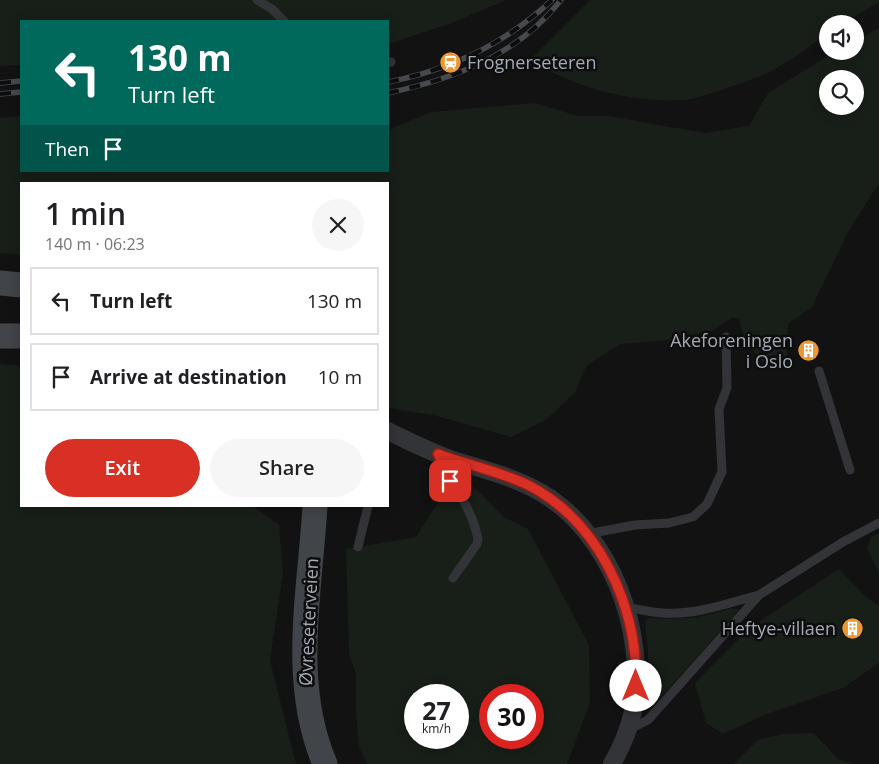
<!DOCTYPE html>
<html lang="en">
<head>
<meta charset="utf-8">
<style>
  :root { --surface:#fff; --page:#f6f6f6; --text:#202124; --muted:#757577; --line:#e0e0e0; --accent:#d93025 }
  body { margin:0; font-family:"Open Sans",sans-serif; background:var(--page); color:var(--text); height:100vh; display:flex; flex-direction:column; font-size:19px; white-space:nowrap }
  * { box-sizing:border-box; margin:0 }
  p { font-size:16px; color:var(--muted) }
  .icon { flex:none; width:28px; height:28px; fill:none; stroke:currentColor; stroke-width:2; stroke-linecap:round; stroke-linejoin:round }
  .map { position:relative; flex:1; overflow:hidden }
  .panel { position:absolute; left:20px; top:182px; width:369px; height:325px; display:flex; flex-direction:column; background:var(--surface); border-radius:0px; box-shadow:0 2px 12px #0003 }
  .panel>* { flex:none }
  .hud { position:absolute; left:20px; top:20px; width:369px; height:152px; border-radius:0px; box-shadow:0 2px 12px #0003; background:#00695c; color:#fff; overflow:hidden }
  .tools { position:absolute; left:819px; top:15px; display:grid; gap:10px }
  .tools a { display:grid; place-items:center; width:45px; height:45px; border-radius:50%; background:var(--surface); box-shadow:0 2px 12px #0003; font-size:25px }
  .speed { position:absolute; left:404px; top:684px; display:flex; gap:10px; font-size:25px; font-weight:700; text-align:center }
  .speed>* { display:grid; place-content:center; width:65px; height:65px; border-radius:50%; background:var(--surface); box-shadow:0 2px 12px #0003; line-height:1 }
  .speed small { font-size:12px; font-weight:400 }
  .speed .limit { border:8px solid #d22; background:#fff; color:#111 }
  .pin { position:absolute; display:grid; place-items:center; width:42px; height:42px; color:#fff; margin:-21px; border-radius:10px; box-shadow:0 2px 8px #0006 }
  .me { position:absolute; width:55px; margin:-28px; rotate:0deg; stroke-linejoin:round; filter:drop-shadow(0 0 4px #0008) }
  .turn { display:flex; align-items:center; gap:18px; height:105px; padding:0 25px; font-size:22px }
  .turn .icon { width:65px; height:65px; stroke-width:2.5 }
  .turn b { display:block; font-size:35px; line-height:42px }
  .then { display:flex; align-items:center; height:48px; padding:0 25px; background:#0003; gap:10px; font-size:19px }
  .round { display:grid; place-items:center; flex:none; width:52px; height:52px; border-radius:26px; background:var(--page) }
  .summary { display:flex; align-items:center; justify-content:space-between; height:85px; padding:0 25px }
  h1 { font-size:30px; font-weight:600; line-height:38px }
  .cta { display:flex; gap:10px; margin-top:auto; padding:10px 25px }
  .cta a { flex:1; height:58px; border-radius:30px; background:var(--accent); color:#fff; font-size:20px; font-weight:600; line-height:58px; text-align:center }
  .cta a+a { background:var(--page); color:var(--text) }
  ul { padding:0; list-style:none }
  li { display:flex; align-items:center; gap:15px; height:68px; margin:0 10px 8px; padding:0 15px; border:2px solid var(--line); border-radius:0px }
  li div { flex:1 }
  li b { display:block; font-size:19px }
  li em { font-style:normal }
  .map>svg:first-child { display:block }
</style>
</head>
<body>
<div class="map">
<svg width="879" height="764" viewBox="0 0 879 764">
  <rect width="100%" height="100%" fill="#121213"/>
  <path fill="#181e18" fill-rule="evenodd" d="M 0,0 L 506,0 L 452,23 L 388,44 L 388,21 L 21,21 L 21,65 L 0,66 Z
    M 590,0 L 879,0 L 879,2 L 843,24 L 828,24 L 827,34 C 808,47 788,63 767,73 C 755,79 695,100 683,100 C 631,103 575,88 530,60 Z
    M 879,28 L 879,183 L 848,232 L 812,307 L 788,324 L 787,353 L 789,368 L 761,361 L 744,340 L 739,318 L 731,318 L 714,330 L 671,340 L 620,344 L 587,365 L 575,392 L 547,419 L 511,437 L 433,415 L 388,408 L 388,184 L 21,184 L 21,255 L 0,253 L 0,118 L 21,116 L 21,171 L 388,171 L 388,130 L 431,112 L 535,103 L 578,116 L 608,116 L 705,133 L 749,126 L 768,93 L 836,51 L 855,51 L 855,41 ZM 828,79 L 855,79 L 855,106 L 828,106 Z
    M 0,364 L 17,365 L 21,368 L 21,506 L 253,506 L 279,525 L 283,573 L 270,660 L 296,764 L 0,764 Z
    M 465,478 L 504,517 L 528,529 L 589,645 L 590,703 L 567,764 L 367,764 L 359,746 L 356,713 L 356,674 L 349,654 L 346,549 L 416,537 L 445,491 ZM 415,695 L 458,695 L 458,738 L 415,738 ZM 490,695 L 532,695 L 532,738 L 490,738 Z
    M 879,533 L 879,574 L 867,548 L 871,537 Z
    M 839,569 L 865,596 L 879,606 L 879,663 L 843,688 L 767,714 L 723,734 L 706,723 L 695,683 L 751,627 Z
    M 731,608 L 739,610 L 653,706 L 647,709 L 648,654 L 645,620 L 651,618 C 680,620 704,618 731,608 Z
    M 814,733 L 838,759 L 853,764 L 734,764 L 758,740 L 782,734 Z"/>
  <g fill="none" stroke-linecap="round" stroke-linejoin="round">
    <path stroke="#333438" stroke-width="9" d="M 257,0 L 272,9 L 284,21
      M 388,62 L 391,62
      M 819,371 L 850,470
      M 439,456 C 452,484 472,508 478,539 L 477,544 L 453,578
      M 587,534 L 635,525 L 669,523 L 693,517 L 707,504 L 722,472 L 719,409 L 727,388 L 726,337
      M 358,547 L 368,506
      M 625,607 C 638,609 651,613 664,613 C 697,615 728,603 759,595
      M 628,730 L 648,720 L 759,595 L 843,542 L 879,523"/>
    <path stroke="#333438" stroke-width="18" d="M 388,431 C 408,441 429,451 450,459 C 481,469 513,476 542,493 C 612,535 647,633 633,711 C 629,730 621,748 612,764"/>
    <path stroke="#414448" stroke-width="25" d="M 0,283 L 21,285
      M 0,336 L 21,336
      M 315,506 C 310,592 290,682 325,764"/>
    <defs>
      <path id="rail" d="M 388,82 C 450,70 506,43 552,0
        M 0,83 L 21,81
        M 388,93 C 454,79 518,55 561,0
        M 0,94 L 21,92"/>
    </defs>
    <use href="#rail" stroke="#46494d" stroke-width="5.5"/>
    <use href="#rail" stroke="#0d0d0e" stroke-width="4" stroke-dasharray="11" stroke-linecap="butt"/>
  </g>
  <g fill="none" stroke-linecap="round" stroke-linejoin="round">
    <defs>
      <path id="route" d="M 450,481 L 438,454 C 467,465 499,471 528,485 C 600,522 638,607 636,686"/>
    </defs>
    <use href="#route" stroke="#8d1f18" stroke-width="12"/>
    <use href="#route" stroke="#d93025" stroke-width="9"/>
  </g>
  <defs>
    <symbol id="station-disc" viewBox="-11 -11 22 22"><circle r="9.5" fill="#ed9730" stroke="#0d0d0e"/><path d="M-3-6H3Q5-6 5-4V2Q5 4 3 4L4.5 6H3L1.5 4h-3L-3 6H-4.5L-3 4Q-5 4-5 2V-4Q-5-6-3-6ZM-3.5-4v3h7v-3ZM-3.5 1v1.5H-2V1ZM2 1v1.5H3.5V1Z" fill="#fff"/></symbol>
    <symbol id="building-disc" viewBox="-11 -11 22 22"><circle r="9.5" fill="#ed9730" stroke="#0d0d0e"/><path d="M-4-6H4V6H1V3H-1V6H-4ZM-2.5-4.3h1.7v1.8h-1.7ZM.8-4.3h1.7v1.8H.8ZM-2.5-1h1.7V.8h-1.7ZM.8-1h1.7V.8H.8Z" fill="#fff"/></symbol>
  </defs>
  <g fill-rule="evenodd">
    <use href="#station-disc" x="438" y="50" width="25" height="25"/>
    <use href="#building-disc" x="796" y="338" width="25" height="25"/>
    <use href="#building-disc" x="840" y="616" width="25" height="25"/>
  </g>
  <g text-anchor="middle" stroke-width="5" stroke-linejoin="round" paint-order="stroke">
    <g font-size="18" fill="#a3aab4" stroke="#0d0d0e" text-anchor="end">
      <text x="467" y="69" text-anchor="start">Frognerseteren</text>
      <text x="793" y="347">Akeforeningen<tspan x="793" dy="21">i Oslo</tspan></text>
      <text x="836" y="635">Heftye-villaen</text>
    </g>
    <g font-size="18" fill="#a3aab4" stroke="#0d0d0e">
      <text transform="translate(309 622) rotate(-87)" y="6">Øvreseterveien</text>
    </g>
  </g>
</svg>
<div class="tools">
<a><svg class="icon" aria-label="sound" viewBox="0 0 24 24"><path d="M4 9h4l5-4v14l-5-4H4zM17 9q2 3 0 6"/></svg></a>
<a><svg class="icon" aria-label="search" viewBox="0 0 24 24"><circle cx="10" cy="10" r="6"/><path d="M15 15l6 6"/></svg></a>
</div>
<div class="speed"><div>27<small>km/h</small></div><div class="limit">30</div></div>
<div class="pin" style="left:450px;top:481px;background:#d93025"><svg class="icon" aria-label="arrive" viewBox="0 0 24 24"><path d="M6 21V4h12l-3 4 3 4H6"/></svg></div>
<svg class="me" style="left:636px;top:686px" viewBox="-20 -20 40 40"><circle r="19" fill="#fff"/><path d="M0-13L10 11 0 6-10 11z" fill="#d93025"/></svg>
<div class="hud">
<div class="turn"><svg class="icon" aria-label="left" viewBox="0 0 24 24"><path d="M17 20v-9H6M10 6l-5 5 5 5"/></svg><div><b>130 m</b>Turn left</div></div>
<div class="then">Then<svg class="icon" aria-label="arrive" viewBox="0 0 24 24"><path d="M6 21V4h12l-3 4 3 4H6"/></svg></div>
</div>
<section class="panel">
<div class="summary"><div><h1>1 min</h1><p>140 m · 06:23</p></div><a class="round"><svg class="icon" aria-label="close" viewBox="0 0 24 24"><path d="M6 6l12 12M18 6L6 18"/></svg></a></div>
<ul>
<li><svg class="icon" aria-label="left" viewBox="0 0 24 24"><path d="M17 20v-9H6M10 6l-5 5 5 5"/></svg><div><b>Turn left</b></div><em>130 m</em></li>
<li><svg class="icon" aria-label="arrive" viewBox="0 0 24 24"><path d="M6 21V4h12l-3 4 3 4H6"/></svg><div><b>Arrive at destination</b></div><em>10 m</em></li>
</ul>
<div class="cta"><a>Exit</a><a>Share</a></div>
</section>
</div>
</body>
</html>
